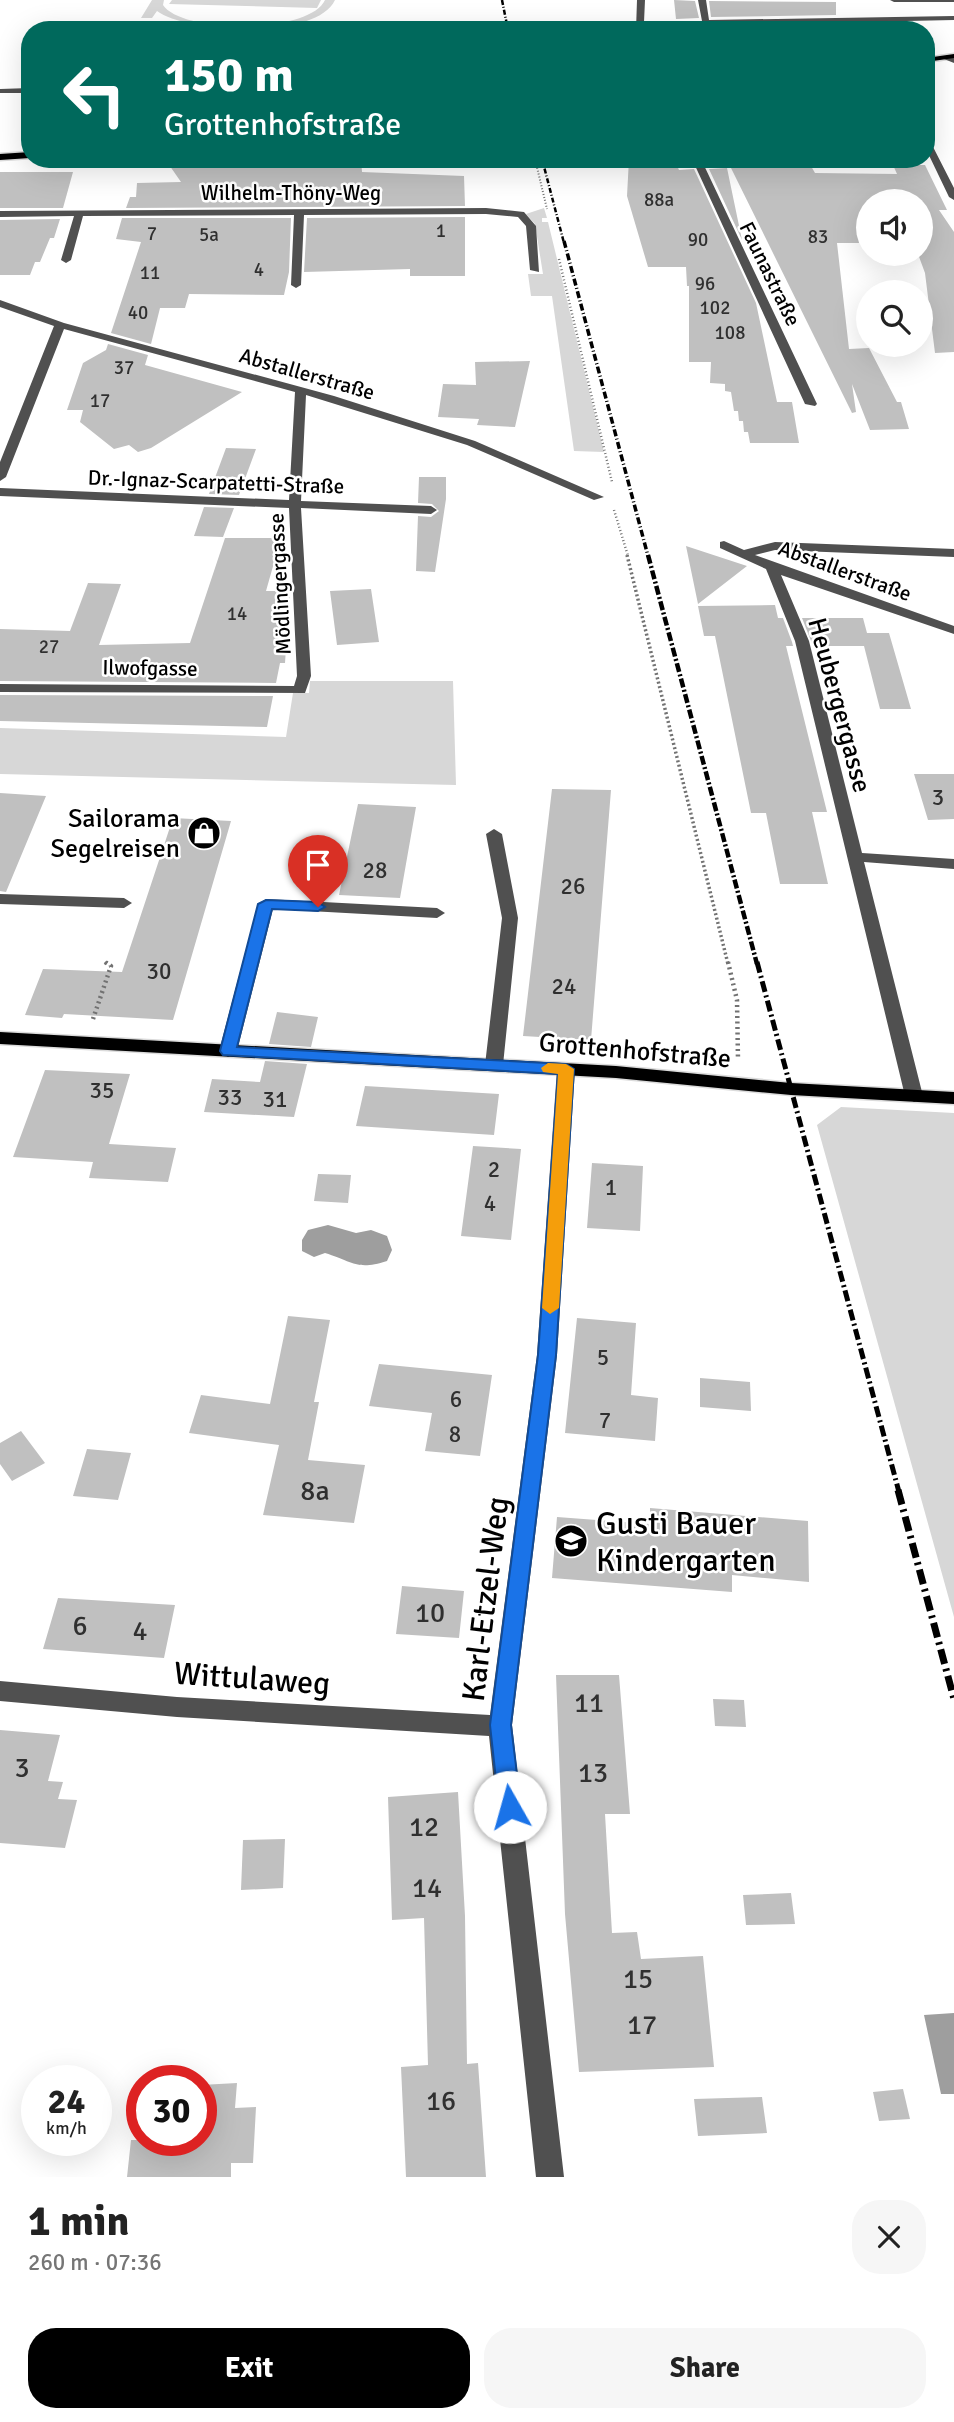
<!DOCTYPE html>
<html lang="en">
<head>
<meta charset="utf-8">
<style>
  :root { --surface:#fff; --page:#f6f6f6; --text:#222; --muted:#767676; --accent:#000 }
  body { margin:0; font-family:Signika,sans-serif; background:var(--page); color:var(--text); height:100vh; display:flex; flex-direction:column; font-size:26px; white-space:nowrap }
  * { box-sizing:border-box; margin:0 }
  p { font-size:23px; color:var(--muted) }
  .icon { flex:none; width:38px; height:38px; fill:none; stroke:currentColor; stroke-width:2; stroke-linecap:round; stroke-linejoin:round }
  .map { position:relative; height:2177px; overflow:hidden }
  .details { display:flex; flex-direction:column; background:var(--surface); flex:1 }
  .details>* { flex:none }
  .guide { position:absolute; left:21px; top:21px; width:914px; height:147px; border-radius:28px; box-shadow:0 7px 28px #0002; background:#00695c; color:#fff; overflow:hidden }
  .buttons { position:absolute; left:856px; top:189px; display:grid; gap:14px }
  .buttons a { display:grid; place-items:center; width:77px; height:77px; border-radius:50%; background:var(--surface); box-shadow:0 7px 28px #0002; font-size:35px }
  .speed { position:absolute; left:21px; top:2065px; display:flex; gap:14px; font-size:35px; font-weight:700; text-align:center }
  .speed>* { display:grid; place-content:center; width:91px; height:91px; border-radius:50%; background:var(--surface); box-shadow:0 7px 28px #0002; line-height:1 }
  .speed small { font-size:18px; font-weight:400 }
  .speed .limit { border:10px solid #d22; background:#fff; color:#111 }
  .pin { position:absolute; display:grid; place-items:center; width:60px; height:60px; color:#fff; margin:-72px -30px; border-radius:50% 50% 50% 0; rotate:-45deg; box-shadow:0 0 7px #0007 }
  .pin .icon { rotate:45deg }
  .me { position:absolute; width:77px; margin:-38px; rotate:353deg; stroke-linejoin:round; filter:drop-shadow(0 0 5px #0008) }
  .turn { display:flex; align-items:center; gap:24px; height:147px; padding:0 28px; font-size:32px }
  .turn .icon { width:91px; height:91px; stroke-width:2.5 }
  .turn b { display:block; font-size:49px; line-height:60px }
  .round { display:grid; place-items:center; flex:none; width:74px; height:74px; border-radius:28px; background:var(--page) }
  .summary { display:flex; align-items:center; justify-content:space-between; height:119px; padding:0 28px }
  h1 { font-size:42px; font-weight:700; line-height:52px }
  .cta { display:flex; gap:14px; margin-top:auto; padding:14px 28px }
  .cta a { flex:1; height:80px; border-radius:28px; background:var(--accent); color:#fff; font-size:28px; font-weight:700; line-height:80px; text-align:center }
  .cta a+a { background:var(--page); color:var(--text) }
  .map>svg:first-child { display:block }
</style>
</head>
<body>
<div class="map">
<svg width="954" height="2177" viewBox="0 0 954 2177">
  <rect width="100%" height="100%" fill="#fff"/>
  <path fill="#d7d7d7" d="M 152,0 L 164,0 L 163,5 C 182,34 310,34 325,0 L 335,0 C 317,40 188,34 157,11 L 152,18 L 141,18 Z
    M 172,0 L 321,0 L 317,8 L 169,4 Z
    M 544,208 L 547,218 L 542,218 L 542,222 L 548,222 L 604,452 L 574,451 L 552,296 L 531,296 L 528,274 L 543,274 L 535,224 L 526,214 Z
    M 310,681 L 453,681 L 456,785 L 0,774 L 0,728 L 286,737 L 293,693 L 309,693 Z
    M 841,1107 L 954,1113 L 954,1617 L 817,1125 Z"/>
  <path fill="#9e9e9e" d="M 328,1225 L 356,1233 L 371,1230 L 387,1236 L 392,1250 L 387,1261 C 356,1271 352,1261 325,1253 L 314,1257 L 302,1251 L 302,1240 L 308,1230 Z
    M 954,2013 L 954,2094 L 941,2094 L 924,2015 Z"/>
  <path fill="#c0c0c0" d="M 674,0 L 695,1 L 699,18 L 676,19 Z
    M 709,1 L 836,2 L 836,15 L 711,17 Z
    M 836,25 L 836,27 L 713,28 Z
    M 165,159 L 361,159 L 362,172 L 464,176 L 465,206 L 126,208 L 130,197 L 136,197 L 137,183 L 181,182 Z
    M 629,159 L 674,159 L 679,170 L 694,169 L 756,303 L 777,402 L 792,402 L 799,443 L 750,443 L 748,432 L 744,432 L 743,421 L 739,421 L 738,411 L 734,411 L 731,392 L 725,391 L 725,384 L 710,383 L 711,362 L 689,362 L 689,286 L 687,286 L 686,267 L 648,267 L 627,196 Z
    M 893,165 L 925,165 L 947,210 L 939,210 L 954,232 L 954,352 L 935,353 L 925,273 L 918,254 L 920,201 L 868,201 L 868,243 L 837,243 L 849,349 L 869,348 L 897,402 L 901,402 L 909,429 L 870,430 L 852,384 L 856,412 L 852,413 L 731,168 L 811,166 L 815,173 L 897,174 Z
    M 727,168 L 742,240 L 709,169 Z
    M 0,172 L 73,172 L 63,208 L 0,208 Z
    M 465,217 L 465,276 L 410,276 L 410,269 L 304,272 L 307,218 Z
    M 122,218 L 291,218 L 289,272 L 284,295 L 189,294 L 185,308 L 160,308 L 151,344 L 111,333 L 141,242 L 116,239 Z
    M 60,219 L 54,238 L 50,238 L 40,262 L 35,262 L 30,275 L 0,275 L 0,220 Z
    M 108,344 L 148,355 L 145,365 L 242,392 L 151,448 L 138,452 L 129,445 L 114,449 L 80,422 L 83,410 L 67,410 L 83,363 L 106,350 Z
    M 530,361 L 515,427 L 477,425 L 479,419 L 438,417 L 443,384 L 476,385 L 475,362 Z
    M 226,448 L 256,449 L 239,495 L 209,494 Z
    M 419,477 L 446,477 L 446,499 L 435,572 L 416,571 L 418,516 L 431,517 L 439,511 L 432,504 L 418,503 Z
    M 204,507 L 234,508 L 223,537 L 194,536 Z
    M 225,538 L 281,538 L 266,591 L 290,591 L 285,663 L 280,663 L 276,683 L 0,681 L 0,629 L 70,631 L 88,583 L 121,584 L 99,645 L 190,643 Z
    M 686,546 L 747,566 L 698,604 Z
    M 371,589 L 379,642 L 337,645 L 330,591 Z
    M 775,605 L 778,618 L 783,618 L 792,642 L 793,646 L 786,646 L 827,812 L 812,812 L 828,884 L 780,884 L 766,813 L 751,813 L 715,636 L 704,636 L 698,606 Z
    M 802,618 L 863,618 L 867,633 L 889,633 L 911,709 L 880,709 L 864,646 L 813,646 Z
    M 0,695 L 273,696 L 267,727 L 0,721 Z
    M 914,774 L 954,774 L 954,819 L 928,820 Z
    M 552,789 L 611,790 L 591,1040 L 523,1036 Z
    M 0,793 L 46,796 L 6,892 L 0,891 Z
    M 358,804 L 416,807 L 400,898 L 339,895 Z
    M 173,818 L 231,821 L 173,1020 L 64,1014 L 62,1018 L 25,1015 L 43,969 L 122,972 Z
    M 277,1012 L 318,1017 L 311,1047 L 269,1044 Z
    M 265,1061 L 307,1064 L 294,1117 L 204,1112 L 212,1079 L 260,1082 Z
    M 45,1070 L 130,1074 L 109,1144 L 176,1148 L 168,1182 L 89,1178 L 93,1162 L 13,1157 Z
    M 365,1086 L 499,1094 L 494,1135 L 356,1126 Z
    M 473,1146 L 521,1149 L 511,1240 L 461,1236 Z
    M 592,1163 L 643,1166 L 640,1231 L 587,1228 Z
    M 318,1174 L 351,1175 L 348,1203 L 314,1201 Z
    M 288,1316 L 330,1320 L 314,1402 L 319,1402 L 308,1460 L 365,1465 L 354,1523 L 263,1515 L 279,1445 L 189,1433 L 201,1395 L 270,1404 Z
    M 577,1318 L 636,1323 L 631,1395 L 658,1398 L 655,1441 L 565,1433 Z
    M 379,1364 L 492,1375 L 480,1456 L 425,1451 L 432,1413 L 369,1406 Z
    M 700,1378 L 750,1382 L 751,1411 L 700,1407 Z
    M 21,1431 L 45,1463 L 12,1481 L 0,1464 L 0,1443 Z
    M 87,1449 L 131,1453 L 118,1500 L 73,1496 Z
    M 650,1508 L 808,1521 L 809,1582 L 732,1575 L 732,1592 L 552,1578 L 557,1517 L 650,1524 Z
    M 402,1586 L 464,1591 L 459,1638 L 396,1634 Z
    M 58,1598 L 175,1605 L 164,1658 L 43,1649 Z
    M 556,1675 L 619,1675 L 630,1814 L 605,1814 L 612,1933 L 637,1932 L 641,1959 L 703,1956 L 714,2067 L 579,2072 L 565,1914 Z
    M 713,1699 L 744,1700 L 746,1727 L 715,1726 Z
    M 0,1730 L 60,1735 L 48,1781 L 63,1782 L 58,1799 L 77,1800 L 65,1848 L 0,1843 Z
    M 458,1792 L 465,1916 L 467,2064 L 478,2063 L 486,2177 L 406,2177 L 401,2067 L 428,2065 L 424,1918 L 392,1920 L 388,1797 Z
    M 285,1839 L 283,1888 L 241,1890 L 243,1840 Z
    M 791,1893 L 795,1924 L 746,1925 L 743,1895 Z
    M 237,2083 L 235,2108 L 256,2107 L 253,2163 L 231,2163 L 231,2177 L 127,2177 L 131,2140 L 201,2140 L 201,2085 Z
    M 903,2089 L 910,2119 L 879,2121 L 873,2092 Z
    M 762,2097 L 767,2133 L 698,2136 L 694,2099 Z"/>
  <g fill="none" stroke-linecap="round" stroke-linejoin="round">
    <defs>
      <path id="major" d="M 954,54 L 954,58 L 926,62 L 926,58 Z
        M 30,152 L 30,158 L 0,160 L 0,154 Z
        M 0,1032 L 616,1066 L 791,1083 L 954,1092 L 954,1104 L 791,1095 L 616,1078 L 0,1044 Z"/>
    </defs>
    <use href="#major" stroke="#dbdbdb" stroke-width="3"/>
    <path stroke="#727272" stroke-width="2" stroke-dasharray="1 2" stroke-linecap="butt" d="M 535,159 L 547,209"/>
    <path stroke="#727272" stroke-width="2.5" stroke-dasharray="1 2.5" stroke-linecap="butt" d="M 559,259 L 612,482
      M 614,510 L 628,556"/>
    <path stroke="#727272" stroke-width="3.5" stroke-dasharray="2 2.5" stroke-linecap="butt" d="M 627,555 L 728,964
      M 105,962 L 107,964"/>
    <path stroke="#727272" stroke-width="4.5" stroke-dasharray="2 3.5" stroke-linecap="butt" d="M 728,962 L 737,1000 L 738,1060
      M 93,1019 L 111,966 L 105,962"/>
    <path fill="#505050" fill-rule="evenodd" d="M 637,0 L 645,0 L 644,22 L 702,21 L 698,0 L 706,0 L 709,20 L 954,16 L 954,20 L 710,25 L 711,30 L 703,30 L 702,25 L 644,26 L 644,30 L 636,30 Z
      M 890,0 L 954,0 L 954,2 L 894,2 Z
      M 947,55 L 954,58 L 954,63 L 944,59 Z
      M 30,88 L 30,93 L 0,93 L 0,89 Z
      M 926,138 L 930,141 L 954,188 L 954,200 L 949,197 L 926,149 Z
      M 692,159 L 701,159 L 817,404 L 815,406 L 805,404 Z
      M 486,208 L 524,212 L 536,226 L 539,272 L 530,270 L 526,226 L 518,217 L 486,214 L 304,215 L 301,285 L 296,288 L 291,285 L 294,215 L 83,216 L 71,260 L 66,263 L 61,260 L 74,216 L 0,217 L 0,211 Z
      M 0,300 L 64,323 L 334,396 L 475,441 L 604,497 L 594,500 L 467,445 L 306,395 L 301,501 L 431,506 L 437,510 L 431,514 L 301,508 L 311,676 L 305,693 L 0,692 L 0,684 L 294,686 L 297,676 L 289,508 L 0,496 L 0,488 L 289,500 L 295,392 L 64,329 L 6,477 L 0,481 L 0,462 L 54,326 L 0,307 Z
      M 724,541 L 744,550 L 775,542 L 954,549 L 954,557 L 775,550 L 755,555 L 954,626 L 954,634 L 781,575 L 809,641 L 862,853 L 954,859 L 954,869 L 864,862 L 923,1096 L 920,1100 L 914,1102 L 905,1096 L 795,641 L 766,569 L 720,548 L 720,542 Z
      M 494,829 L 502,834 L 518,918 L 503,1065 L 494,1071 L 485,1065 L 502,918 L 486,834 Z
      M 0,894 L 124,898 L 132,903 L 124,908 L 0,904 Z
      M 266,899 L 437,908 L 445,913 L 437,918 L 273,909 L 237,1051 L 228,1057 L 219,1051 L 258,904 Z
      M 566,1063 L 575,1069 L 557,1355 L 512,1725 L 564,2177 L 536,2177 L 489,1736 L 177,1717 L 0,1701 L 0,1681 L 177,1697 L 490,1715 L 537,1355 L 557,1069 Z"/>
    <use href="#major" fill="#000" fill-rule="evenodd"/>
    <path stroke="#000" stroke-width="2.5" stroke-dasharray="5 2 1 2" stroke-linecap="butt" d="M 502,0 L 508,30
      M 542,159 L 564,243"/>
    <path stroke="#000" stroke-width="3.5" stroke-dasharray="7 2.5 1 2.5" stroke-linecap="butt" d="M 564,241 L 648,556"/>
    <path stroke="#000" stroke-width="4.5" stroke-dasharray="9 2.5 2 2.5" stroke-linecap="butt" d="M 648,555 L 757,964"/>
    <path stroke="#000" stroke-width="5" stroke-dasharray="11 3.5 2 3.5" stroke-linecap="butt" d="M 757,962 L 899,1492"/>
    <path stroke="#000" stroke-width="7" stroke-dasharray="15 5 2.5 5" stroke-linecap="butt" d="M 898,1490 L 954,1699"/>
  </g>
  <path fill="#1a73e8" stroke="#114b97" stroke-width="2" d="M 266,900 L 318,902 L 325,907 L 318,911 L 272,909 L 237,1047 L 566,1064 L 574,1069 L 556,1355 L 511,1725 L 521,1807 L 518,1814 L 510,1817 L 502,1814 L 499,1807 L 490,1725 L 538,1355 L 558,1074 L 223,1055 L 220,1051 L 258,904 Z"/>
  <path fill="#f59e0b" d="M 548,1063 L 566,1064 L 574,1069 L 559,1308 L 550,1314 L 542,1308 L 558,1074 L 543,1072 L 541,1068 Z"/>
  <defs>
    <symbol id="shop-disc" viewBox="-11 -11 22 22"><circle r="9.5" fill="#000" stroke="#fff"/><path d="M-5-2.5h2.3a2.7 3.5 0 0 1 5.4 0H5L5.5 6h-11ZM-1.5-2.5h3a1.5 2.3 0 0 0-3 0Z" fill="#fff"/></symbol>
    <symbol id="school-disc" viewBox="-11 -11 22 22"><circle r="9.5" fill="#000" stroke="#fff"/><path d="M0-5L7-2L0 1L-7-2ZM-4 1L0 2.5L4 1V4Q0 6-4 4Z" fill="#fff"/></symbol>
  </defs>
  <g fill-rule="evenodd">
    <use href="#shop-disc" x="185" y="814" width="38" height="38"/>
    <use href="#school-disc" x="552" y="1522" width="38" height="38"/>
  </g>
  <g text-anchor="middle" stroke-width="5" stroke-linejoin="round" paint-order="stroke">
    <g font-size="19" fill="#303030">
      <text x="659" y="206">88a</text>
      <text x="441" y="237">1</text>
      <text x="152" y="240">7</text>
      <text x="209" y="241">5a</text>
      <text x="818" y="243">83</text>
      <text x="698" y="246">90</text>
      <text x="259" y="276">4</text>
      <text x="150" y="279">11</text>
      <text x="705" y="290">96</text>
      <text x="715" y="314">102</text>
      <text x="138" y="319">40</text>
      <text x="730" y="339">108</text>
      <text x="124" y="374">37</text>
      <text x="100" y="407">17</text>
      <text x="237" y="620">14</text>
      <text x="49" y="653">27</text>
    </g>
    <g font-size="21" fill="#000" stroke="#fff">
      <text x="291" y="200">Wilhelm-Thöny-Weg</text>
      <text transform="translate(770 274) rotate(64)" y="7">Faunastraße</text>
      <text transform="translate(307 374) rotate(16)" y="7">Abstallerstraße</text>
      <text transform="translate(216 482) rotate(2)" y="7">Dr.-Ignaz-Scarpatetti-Straße</text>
      <text transform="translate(845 571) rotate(20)" y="7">Abstallerstraße</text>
      <text transform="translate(280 584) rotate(-93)" y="7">Mödlingergasse</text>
      <text transform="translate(150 668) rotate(1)" y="7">Ilwofgasse</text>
    </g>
    <g font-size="23" fill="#303030">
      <text x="938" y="805">3</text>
      <text x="375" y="878">28</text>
      <text x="573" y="894">26</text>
      <text x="159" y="979">30</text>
      <text x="564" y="994">24</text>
      <text x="102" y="1098">35</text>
      <text x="230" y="1105">33</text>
      <text x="275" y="1107">31</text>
      <text x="494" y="1177">2</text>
      <text x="611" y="1195">1</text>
      <text x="490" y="1211">4</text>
      <text x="603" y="1365">5</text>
      <text x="456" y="1407">6</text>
      <text x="605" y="1428">7</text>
      <text x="455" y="1442">8</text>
    </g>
    <g font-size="26" fill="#000" stroke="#fff">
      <text transform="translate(840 705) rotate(75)" y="9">Heubergergasse</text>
      <text transform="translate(635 1050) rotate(5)" y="9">Grottenhofstraße</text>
    </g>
    <g font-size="26" fill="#000" stroke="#fff" text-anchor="end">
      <text x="180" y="827">Sailorama<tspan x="180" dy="30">Segelreisen</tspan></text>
    </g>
    <g font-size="28" fill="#303030">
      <text x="315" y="1500">8a</text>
      <text x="430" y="1622">10</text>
      <text x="80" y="1635">6</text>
      <text x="140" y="1640">4</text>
      <text x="589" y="1712">11</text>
      <text x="22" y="1777">3</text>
      <text x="593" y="1782">13</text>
      <text x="424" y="1836">12</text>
      <text x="427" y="1897">14</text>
      <text x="638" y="1988">15</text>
      <text x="642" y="2034">17</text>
      <text x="441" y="2110">16</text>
    </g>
    <g font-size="32" fill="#000" stroke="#fff" text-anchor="start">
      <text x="596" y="1534">Gusti Bauer<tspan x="596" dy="37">Kindergarten</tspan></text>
    </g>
    <g font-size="32" fill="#000" stroke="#fff">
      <text transform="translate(485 1599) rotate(-83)" y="11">Karl-Etzel-Weg</text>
      <text transform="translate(252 1678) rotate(4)" y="11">Wittulaweg</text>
    </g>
  </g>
</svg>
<div class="buttons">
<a><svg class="icon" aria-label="sound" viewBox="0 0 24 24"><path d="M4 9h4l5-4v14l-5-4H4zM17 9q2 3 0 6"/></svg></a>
<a><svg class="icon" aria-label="search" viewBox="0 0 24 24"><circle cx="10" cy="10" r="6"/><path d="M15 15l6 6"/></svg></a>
</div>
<div class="speed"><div>24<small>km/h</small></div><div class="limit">30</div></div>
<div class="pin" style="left:318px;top:907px;background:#d93025"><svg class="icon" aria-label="arrive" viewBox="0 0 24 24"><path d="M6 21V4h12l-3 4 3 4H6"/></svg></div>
<svg class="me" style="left:510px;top:1807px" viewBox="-20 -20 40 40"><circle r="19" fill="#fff"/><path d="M0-13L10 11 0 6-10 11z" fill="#1a73e8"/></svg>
<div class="guide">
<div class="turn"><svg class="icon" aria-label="left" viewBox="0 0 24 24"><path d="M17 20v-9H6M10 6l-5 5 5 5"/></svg><div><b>150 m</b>Grottenhofstraße</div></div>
</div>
</div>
<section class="details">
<div class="summary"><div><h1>1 min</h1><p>260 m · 07:36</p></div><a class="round"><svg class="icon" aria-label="close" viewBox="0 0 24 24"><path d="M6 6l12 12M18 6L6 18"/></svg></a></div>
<div class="cta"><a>Exit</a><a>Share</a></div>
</section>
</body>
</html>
